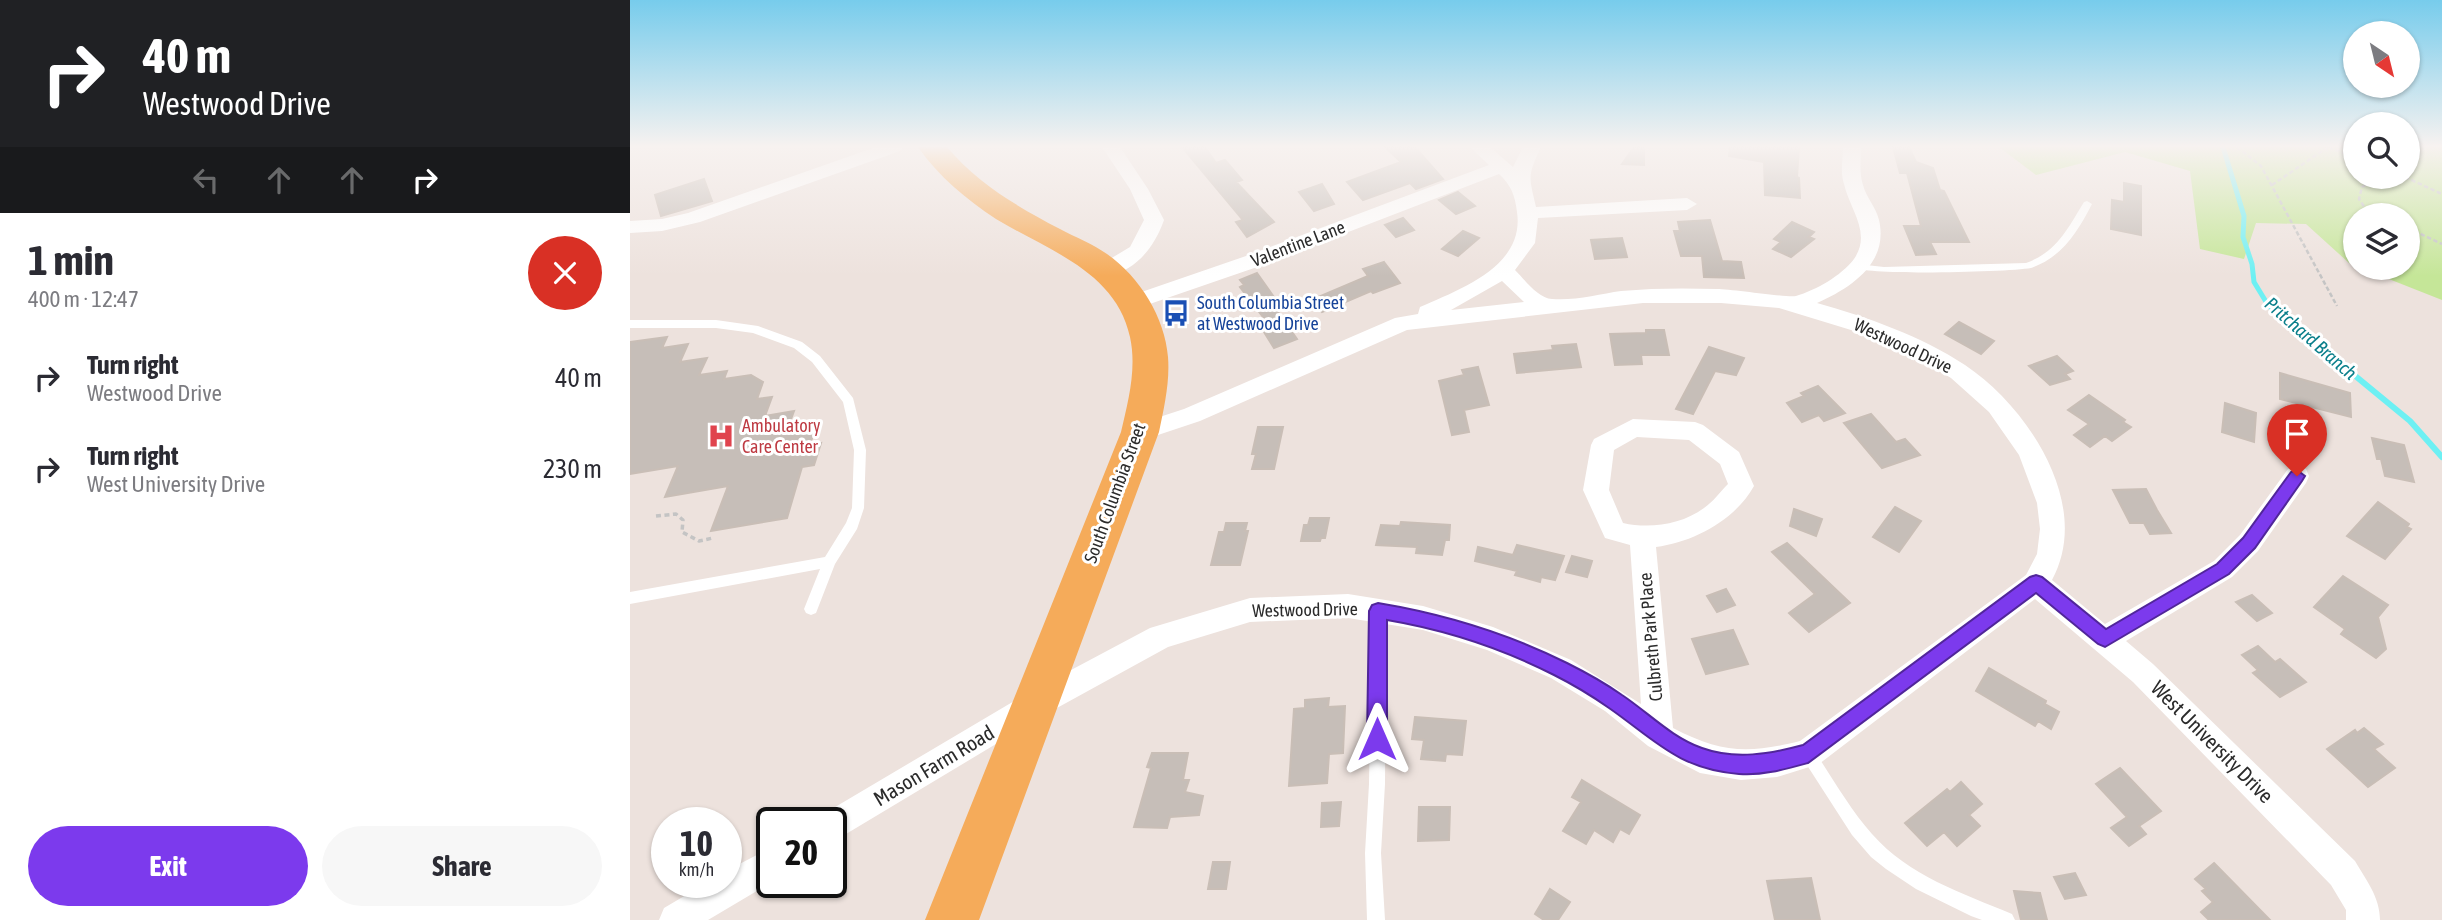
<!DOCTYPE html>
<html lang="en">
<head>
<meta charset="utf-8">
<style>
  :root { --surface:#fff; --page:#f7f7f7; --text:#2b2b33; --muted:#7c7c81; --accent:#7c3aed }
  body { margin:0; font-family:"Asap Condensed",sans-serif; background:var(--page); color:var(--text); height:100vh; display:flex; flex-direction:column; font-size:26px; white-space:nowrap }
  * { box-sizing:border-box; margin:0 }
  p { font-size:23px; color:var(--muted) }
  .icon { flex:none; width:38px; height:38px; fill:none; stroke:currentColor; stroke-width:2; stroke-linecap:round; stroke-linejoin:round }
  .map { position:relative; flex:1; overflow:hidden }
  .panel { display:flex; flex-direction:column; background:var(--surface); width:630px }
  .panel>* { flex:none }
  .hud { background:#202124; color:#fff; overflow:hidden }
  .needle { width:46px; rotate:145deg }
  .tools { position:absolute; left:1713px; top:21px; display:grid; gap:14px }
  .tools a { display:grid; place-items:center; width:77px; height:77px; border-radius:50%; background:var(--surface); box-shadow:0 2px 5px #0004; font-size:35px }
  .speed { position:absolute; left:21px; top:807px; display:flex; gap:14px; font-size:35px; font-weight:700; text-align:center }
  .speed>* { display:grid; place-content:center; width:91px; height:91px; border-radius:50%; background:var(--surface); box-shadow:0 2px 5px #0004; line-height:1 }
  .speed small { font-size:18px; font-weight:400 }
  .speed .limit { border:4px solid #111; border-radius:10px; background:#fff; color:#111 }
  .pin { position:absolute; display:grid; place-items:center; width:60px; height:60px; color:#fff; margin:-72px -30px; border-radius:50% 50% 50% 0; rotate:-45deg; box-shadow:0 0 7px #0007 }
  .pin .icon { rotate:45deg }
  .me { position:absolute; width:77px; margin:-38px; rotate:0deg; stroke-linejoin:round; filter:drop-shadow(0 0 5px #0008) }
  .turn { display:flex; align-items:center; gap:24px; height:147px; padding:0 28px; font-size:32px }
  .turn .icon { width:91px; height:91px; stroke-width:2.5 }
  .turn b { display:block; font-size:49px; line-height:60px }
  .lanes { display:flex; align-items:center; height:66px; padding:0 28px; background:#0003; justify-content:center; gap:35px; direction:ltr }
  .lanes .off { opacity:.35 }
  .round { display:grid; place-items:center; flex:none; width:74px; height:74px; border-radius:37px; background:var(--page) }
  .summary { display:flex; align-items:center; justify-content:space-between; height:119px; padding:0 28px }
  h1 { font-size:42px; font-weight:700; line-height:52px }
  .action { display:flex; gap:14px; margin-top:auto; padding:14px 28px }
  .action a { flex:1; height:80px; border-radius:42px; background:var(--accent); color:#fff; font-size:28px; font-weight:700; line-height:80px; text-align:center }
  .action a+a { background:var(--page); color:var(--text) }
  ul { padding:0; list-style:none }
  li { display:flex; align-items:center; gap:21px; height:91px; padding:0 28px }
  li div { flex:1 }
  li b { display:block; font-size:26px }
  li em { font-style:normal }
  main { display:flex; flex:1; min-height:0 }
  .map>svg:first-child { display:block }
</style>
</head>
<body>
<main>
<section class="panel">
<div class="hud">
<div class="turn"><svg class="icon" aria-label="right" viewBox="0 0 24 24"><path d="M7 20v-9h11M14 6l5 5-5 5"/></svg><div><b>40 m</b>Westwood Drive</div></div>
<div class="lanes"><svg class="icon off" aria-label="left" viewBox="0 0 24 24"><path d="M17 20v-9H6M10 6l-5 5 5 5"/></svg><svg class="icon off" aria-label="ahead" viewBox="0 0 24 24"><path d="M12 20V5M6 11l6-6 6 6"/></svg><svg class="icon off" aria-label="ahead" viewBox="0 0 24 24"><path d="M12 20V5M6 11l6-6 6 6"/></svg><svg class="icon" aria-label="right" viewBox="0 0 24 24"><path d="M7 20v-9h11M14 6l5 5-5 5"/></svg></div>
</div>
<div class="summary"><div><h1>1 min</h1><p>400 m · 12:47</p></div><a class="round" style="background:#d93025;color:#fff"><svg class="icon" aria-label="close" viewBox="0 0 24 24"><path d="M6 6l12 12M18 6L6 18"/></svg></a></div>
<ul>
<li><svg class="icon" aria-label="right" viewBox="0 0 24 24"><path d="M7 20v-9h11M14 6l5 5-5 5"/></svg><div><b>Turn right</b><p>Westwood Drive</p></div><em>40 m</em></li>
<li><svg class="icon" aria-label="right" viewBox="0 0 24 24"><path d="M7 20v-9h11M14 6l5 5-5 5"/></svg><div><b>Turn right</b><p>West University Drive</p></div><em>230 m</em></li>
</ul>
<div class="action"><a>Exit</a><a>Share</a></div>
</section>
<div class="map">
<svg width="1812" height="920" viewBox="0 0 1812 920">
  <rect width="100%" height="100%" fill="#ede2dd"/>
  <path fill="#c5e698" d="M 1369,147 L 1725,147 L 1726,177 L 1778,177 L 1778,147 L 1812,147 L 1812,300 L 1731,268 L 1778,268 L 1778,215 L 1726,215 L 1725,266 L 1719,263 L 1676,224 L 1626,223 L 1614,259 L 1570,249 L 1560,171 L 1495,152 L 1406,175 Z"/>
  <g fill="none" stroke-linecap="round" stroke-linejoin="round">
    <path stroke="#6df0f3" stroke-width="5" d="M 1593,147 L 1614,216 L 1613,237 L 1622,264 L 1624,282 L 1638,305 L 1654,321 L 1697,353"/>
    <path stroke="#6df0f3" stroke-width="6" d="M 1695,351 L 1780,421 L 1812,457"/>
  </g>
  <path fill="#c6beb8" stroke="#c9beb6" stroke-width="2" d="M 552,147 L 575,147 L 586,163 L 595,160 L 612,180 L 606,182 L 644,222 L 617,237 L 606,222 L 613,220 Z
    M 755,147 L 785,147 L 813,179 L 786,189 L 780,183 L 733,200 L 717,182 L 771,162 Z
    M 1004,147 L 1014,147 L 1014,165 L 992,164 Z
    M 1100,147 L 1169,147 L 1167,177 L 1169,178 L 1170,198 L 1135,195 L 1134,162 L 1099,156 Z
    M 1263,147 L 1279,147 L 1286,162 L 1303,168 L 1310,190 L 1314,191 L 1339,242 L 1300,242 L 1306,254 L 1286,255 L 1274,226 L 1291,226 L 1277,173 L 1270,173 Z
    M 74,179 L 82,201 L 31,216 L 25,195 Z
    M 1494,183 L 1511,186 L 1511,235 L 1481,229 L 1482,200 L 1494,202 Z
    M 692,184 L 704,204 L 684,211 L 669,192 Z
    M 828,192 L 845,206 L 826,214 L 809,200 Z
    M 773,218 L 784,230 L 766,237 L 755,225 Z
    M 1080,220 L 1092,261 L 1111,262 L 1114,278 L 1074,277 L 1072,256 L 1051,256 L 1044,231 L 1050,231 L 1048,222 Z
    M 1162,222 L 1184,232 L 1179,237 L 1184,239 L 1161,257 L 1143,249 L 1151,242 L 1144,239 Z
    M 833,231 L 849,238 L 828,256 L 812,249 Z
    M 992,238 L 997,257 L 965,259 L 961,240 Z
    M 754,262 L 770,283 L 743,293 L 741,291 L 692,312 L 681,300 L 738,276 L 733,269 Z
    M 627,273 L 646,300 L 641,302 L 667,339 L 644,348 L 629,324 L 636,321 L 610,287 L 614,285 L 610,280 Z
    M 1329,322 L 1364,341 L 1351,354 L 1315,334 Z
    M 1016,330 L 1034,330 L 1039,355 L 1011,355 L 1012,364 L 985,365 L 980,334 L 1016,333 Z
    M 37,337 L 32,348 L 58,344 L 50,362 L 77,358 L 69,375 L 97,371 L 94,379 L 121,375 L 133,382 L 127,399 L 142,397 L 135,416 L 164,411 L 157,430 L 186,425 L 180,445 L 191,443 L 184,465 L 172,467 L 157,518 L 81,531 L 98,486 L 35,497 L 48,466 L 0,474 L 0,342 Z
    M 946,344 L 951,367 L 887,373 L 884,354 L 923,350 L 922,346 Z
    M 1079,347 L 1114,358 L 1106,375 L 1085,371 L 1063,414 L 1046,409 Z
    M 1427,356 L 1443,371 L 1435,374 L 1440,379 L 1420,385 L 1399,366 Z
    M 848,367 L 859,405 L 834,410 L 839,432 L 822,435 L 809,381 L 834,375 L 832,370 Z
    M 1650,373 L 1720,393 L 1721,417 L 1650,399 Z
    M 1188,386 L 1215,413 L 1194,421 L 1189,415 L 1172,422 L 1157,403 L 1174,396 L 1171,393 Z
    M 1459,395 L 1495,420 L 1493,422 L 1501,427 L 1482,441 L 1475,436 L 1460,447 L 1444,435 L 1459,424 L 1438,410 Z
    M 1595,403 L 1626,413 L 1624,442 L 1592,432 Z
    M 1241,414 L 1266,442 L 1275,439 L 1290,455 L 1252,468 L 1214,423 Z
    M 628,427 L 653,427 L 644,469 L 622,469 L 626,454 L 622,454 Z
    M 1742,438 L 1774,445 L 1784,482 L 1755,476 L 1751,459 L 1747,459 Z
    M 1516,489 L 1527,510 L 1541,533 L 1520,534 L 1514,523 L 1500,523 L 1483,490 Z
    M 1748,502 L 1779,524 L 1777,527 L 1781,529 L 1755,559 L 1717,536 Z
    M 1265,507 L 1291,521 L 1269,552 L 1243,537 Z
    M 1164,509 L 1192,519 L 1186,536 L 1160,526 Z
    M 680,518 L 699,518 L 695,538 L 691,538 L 690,541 L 671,541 L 674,525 L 678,525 Z
    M 771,522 L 820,525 L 819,540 L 815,540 L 812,555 L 786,553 L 787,547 L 746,545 L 751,525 L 770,526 Z
    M 596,523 L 617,523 L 615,531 L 618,531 L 610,565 L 581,565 L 589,532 L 594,532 Z
    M 1157,543 L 1220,603 L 1179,632 L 1159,613 L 1185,594 L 1142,552 Z
    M 887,545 L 934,556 L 925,580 L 911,577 L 910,582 L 885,575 L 887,571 L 845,561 L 848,547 L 883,555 Z
    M 942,556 L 962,561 L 957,577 L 936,572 Z
    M 1713,576 L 1758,605 L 1748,617 L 1756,649 L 1746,658 L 1711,634 L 1715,629 L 1684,607 Z
    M 1096,589 L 1105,605 L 1087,612 L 1077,596 Z
    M 1622,595 L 1642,613 L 1627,621 L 1606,602 Z
    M 1103,630 L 1118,664 L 1076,674 L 1062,639 Z
    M 1628,646 L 1645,662 L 1650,659 L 1676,682 L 1650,697 L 1623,673 L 1628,670 L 1612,655 Z
    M 1359,668 L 1416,701 L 1415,704 L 1429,712 L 1421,729 L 1408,721 L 1405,726 L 1346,691 Z
    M 699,698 L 698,707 L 715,706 L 713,753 L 699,754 L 697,783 L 659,786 L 664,709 L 675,708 L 675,700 Z
    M 785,717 L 836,721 L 832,755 L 816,754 L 815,761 L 791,759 L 794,740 L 782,739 Z
    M 1734,728 L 1753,744 L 1744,749 L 1765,768 L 1738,787 L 1697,749 L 1725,730 L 1727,733 Z
    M 522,753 L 558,753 L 553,780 L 559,780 L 555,792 L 573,796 L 569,815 L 540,817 L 537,828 L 504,827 L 521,768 L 517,767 Z
    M 1490,768 L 1531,811 L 1509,826 L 1516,834 L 1499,846 L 1481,828 L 1497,817 L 1466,784 Z
    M 952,780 L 1010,815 L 999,834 L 990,829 L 983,842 L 964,830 L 956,844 L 933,831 L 951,802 L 942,797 Z
    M 1331,782 L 1352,804 L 1339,815 L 1350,826 L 1327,846 L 1314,832 L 1297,846 L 1275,823 L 1317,789 L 1320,792 Z
    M 711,802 L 709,826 L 691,827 L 692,803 Z
    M 789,807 L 820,807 L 819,840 L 788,841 Z
    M 583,862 L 600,862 L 596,889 L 578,889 Z
    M 1584,863 L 1640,920 L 1579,920 L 1571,912 L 1583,902 L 1572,891 L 1576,889 L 1565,879 Z
    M 1445,873 L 1456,895 L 1435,899 L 1424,877 Z
    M 1181,878 L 1190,920 L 1145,920 L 1137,881 Z
    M 920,889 L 940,902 L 928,920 L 914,920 L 905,914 Z
    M 1384,891 L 1410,893 L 1417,920 L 1391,920 Z"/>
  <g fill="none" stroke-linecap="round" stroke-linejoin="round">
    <path stroke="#c4c4c4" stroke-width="2.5" stroke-dasharray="4.5 2.5" stroke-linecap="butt" d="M 1607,147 L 1631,166 L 1707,306
      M 1699,147 L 1726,158
      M 1745,177 L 1746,179 L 1732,187 L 1729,199 L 1735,208 L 1751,215
      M 1775,177 L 1812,194
      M 1642,185 L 1698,147
      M 1778,228 L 1812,244"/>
    <path stroke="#c4c4c4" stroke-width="3.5" stroke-dasharray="5 3.5" stroke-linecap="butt" d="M 26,516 L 46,514 L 53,520 L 52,532 L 69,541 L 83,538"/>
    <path fill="#fff" fill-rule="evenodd" d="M 1457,201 L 1462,204 C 1447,233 1432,257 1401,268 C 1378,272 1235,276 1222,267 L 1227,264 L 1254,267 L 1396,263 C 1427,252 1438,228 1454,202 Z
      M 0,320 L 86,320 L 128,326 L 172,342 L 190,356 L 223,398 L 236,450 L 234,508 L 227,529 L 205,564 L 186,613 L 181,615 L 176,613 L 174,609 L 190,569 L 0,604 L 0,592 L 195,557 L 216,523 L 222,508 L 224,450 L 213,402 L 182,362 L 164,348 L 123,333 L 86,328 L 0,328 Z
      M 749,605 L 754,607 L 756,611 L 755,784 L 751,853 L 755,920 L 737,920 L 735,853 L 739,784 L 742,611 L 744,607 Z
      M 1178,747 L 1183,749 C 1202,777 1219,808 1242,834 C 1279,876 1332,893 1382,914 L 1385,920 L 1352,920 L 1341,916 L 1286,889 L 1256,869 L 1241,857 L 1222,835 L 1173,759 L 1170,754 L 1173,749 Z"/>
    <path fill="#fff" fill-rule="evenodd" d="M 246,147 L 273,147 L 270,151 L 70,222 L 32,231 L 0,233 L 0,221 L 32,219 L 58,213 Z
      M 472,147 L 490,147 L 518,189 L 534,220 C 524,248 507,269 477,277 L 470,275 L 467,270 L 470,265 L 500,247 L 514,220 L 500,189 Z
      M 840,147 L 860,147 L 883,167 L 893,147 L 911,147 C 897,177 899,176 906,207 L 1057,198 L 1067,204 L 1057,210 L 908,218 L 905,243 L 885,270 C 895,280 908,298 922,299 C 944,301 970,294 991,291 C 1023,288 1055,288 1087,289 C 1102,289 1158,298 1166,296 C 1186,290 1211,276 1224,259 C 1242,233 1220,210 1214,184 C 1210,172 1213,159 1213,147 L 1231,147 C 1231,160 1229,173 1233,185 C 1236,197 1246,207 1249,220 C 1259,263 1221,288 1187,303 C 1237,317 1291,336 1335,365 C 1398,407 1463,505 1422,580 L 1475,624 L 1584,561 L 1610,535 L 1658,469 L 1667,466 L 1676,469 L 1679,476 L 1676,483 L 1628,551 L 1602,577 L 1496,641 L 1523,664 L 1725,861 C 1736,880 1750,897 1750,920 L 1716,920 L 1716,910 L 1701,885 L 1503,682 L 1405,599 L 1189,764 L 1147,777 L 1111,780 L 1070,773 L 1018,746 L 975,711 L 921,678 L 857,650 L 793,630 L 718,618 L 620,622 L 538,647 L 416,714 L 201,843 L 201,822 L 187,822 L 190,816 L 396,694 L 520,628 L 620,598 L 718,594 L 793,606 L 863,627 L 941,660 L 1011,704 L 1000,545 L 975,538 L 953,490 L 961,445 L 964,439 L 1003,419 L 1065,422 L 1073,425 L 1109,452 L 1124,486 C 1105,520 1064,542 1026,547 L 1043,728 C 1091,753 1118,754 1170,741 L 1396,575 L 1407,554 L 1410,529 L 1407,503 L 1389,455 L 1359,412 L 1321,378 L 1286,357 L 1221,330 L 1149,308 L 1091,303 L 1013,303 L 777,330 L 570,421 L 510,441 L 502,438 L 498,432 L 502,426 L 554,409 L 765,318 L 788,314 L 790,307 C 831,289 895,266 887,212 C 885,195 881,185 869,174 L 630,266 L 511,307 L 497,307 L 493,302 L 497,297 L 616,256 L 859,165 ZM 872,281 L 894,302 L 821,310 ZM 1007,437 L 1059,440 L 1090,464 L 1098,484 C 1090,492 1083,502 1074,508 C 1051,525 1019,529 993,523 L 979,490 L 984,450 Z
      M 142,847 L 142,882 L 78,920 L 29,920 L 34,908 L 78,882 L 96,882 L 96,871 Z"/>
    <path fill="#f5ab5a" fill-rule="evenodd" d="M 288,147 L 317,147 C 348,184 388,207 430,229 C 445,237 463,244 477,254 C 510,277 535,318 538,357 C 540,382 534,408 529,432 L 349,920 L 295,920 L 491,432 C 498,402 507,369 500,337 C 486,271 417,250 366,219 C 336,199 309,177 288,147 Z"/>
  </g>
  <linearGradient id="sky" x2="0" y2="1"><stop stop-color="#77ccec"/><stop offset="0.53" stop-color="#f7f2f0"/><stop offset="1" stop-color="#f7f2f0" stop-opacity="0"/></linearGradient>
  <rect width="1812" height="276" fill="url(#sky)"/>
  <path fill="#7c3aed" stroke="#51269a" stroke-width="2" d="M 1667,470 L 1675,476 L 1672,481 L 1625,548 L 1599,574 L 1475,647 L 1468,644 L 1406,593 L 1178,763 C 1156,769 1132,776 1109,774 C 1048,769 1025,740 979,708 C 962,696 942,684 924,675 C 871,648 816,630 757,620 L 757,739 L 754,746 L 747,749 L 740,746 L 737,739 L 739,611 L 742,605 L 748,603 C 814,614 877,633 937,663 C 955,672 975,683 992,695 C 1019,713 1041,737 1072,748 C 1105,760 1140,754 1173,745 L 1400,577 L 1406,575 L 1412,577 L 1476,629 L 1587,564 L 1613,538 L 1661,472 Z"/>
  <defs>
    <symbol id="bus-bare" viewBox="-9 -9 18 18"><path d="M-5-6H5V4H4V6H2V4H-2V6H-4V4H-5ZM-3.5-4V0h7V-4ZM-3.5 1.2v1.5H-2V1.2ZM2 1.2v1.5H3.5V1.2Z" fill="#1a4fb4" stroke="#fff" stroke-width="2.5" paint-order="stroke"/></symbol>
    <symbol id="hospital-bare" viewBox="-9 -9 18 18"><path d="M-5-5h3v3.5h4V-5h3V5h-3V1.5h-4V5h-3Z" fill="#e0444e" stroke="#fff" stroke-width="2.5" paint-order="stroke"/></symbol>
  </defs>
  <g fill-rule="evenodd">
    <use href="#bus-bare" x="527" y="294" width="38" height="38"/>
    <use href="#hospital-bare" x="72" y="417" width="38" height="38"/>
  </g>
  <g text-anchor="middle" stroke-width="6" stroke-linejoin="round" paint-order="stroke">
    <g font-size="18" fill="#2b2b2b" stroke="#fff">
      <text transform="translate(668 244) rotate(-21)" y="6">Valentine Lane</text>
      <text transform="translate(1273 346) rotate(25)" y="6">Westwood Drive</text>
      <text transform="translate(485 493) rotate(-70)" y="6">South Columbia Street</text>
      <text transform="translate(675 610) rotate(-1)" y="6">Westwood Drive</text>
      <text transform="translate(1021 637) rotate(-95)" y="6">Culbreth Park Place</text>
    </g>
    <g font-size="18" fill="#164399" stroke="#fff" text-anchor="start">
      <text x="567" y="309">South Columbia Street<tspan x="567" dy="21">at Westwood Drive</tspan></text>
    </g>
    <g font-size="18" fill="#be3a42" stroke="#fff" text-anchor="start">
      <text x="112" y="432">Ambulatory<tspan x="112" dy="21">Care Center</tspan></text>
    </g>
    <g font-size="19" font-style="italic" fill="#0a7f8b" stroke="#fff">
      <text transform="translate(1681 338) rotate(41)" y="7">Pritchard Branch</text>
    </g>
    <g font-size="21" fill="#2b2b2b" stroke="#fff">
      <text transform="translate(1582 742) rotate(45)" y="7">West University Drive</text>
      <text transform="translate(304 766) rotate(-31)" y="7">Mason Farm Road</text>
    </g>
  </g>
</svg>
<div class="tools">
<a><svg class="needle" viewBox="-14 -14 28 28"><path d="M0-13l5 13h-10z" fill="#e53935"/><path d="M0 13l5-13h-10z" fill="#7c7c81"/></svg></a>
<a><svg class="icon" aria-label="search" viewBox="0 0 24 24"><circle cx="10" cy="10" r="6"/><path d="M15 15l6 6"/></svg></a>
<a><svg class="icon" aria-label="layers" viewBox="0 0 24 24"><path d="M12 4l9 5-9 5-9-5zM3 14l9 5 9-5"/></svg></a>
</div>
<div class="speed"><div>10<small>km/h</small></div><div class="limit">20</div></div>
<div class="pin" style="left:1667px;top:476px;background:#d93025"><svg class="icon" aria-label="arrive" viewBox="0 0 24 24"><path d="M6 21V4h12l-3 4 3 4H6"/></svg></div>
<svg class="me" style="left:747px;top:739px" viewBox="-20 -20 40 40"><path d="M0-17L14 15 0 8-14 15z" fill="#7c3aed" stroke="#fff" stroke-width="4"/></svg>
</div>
</main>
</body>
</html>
